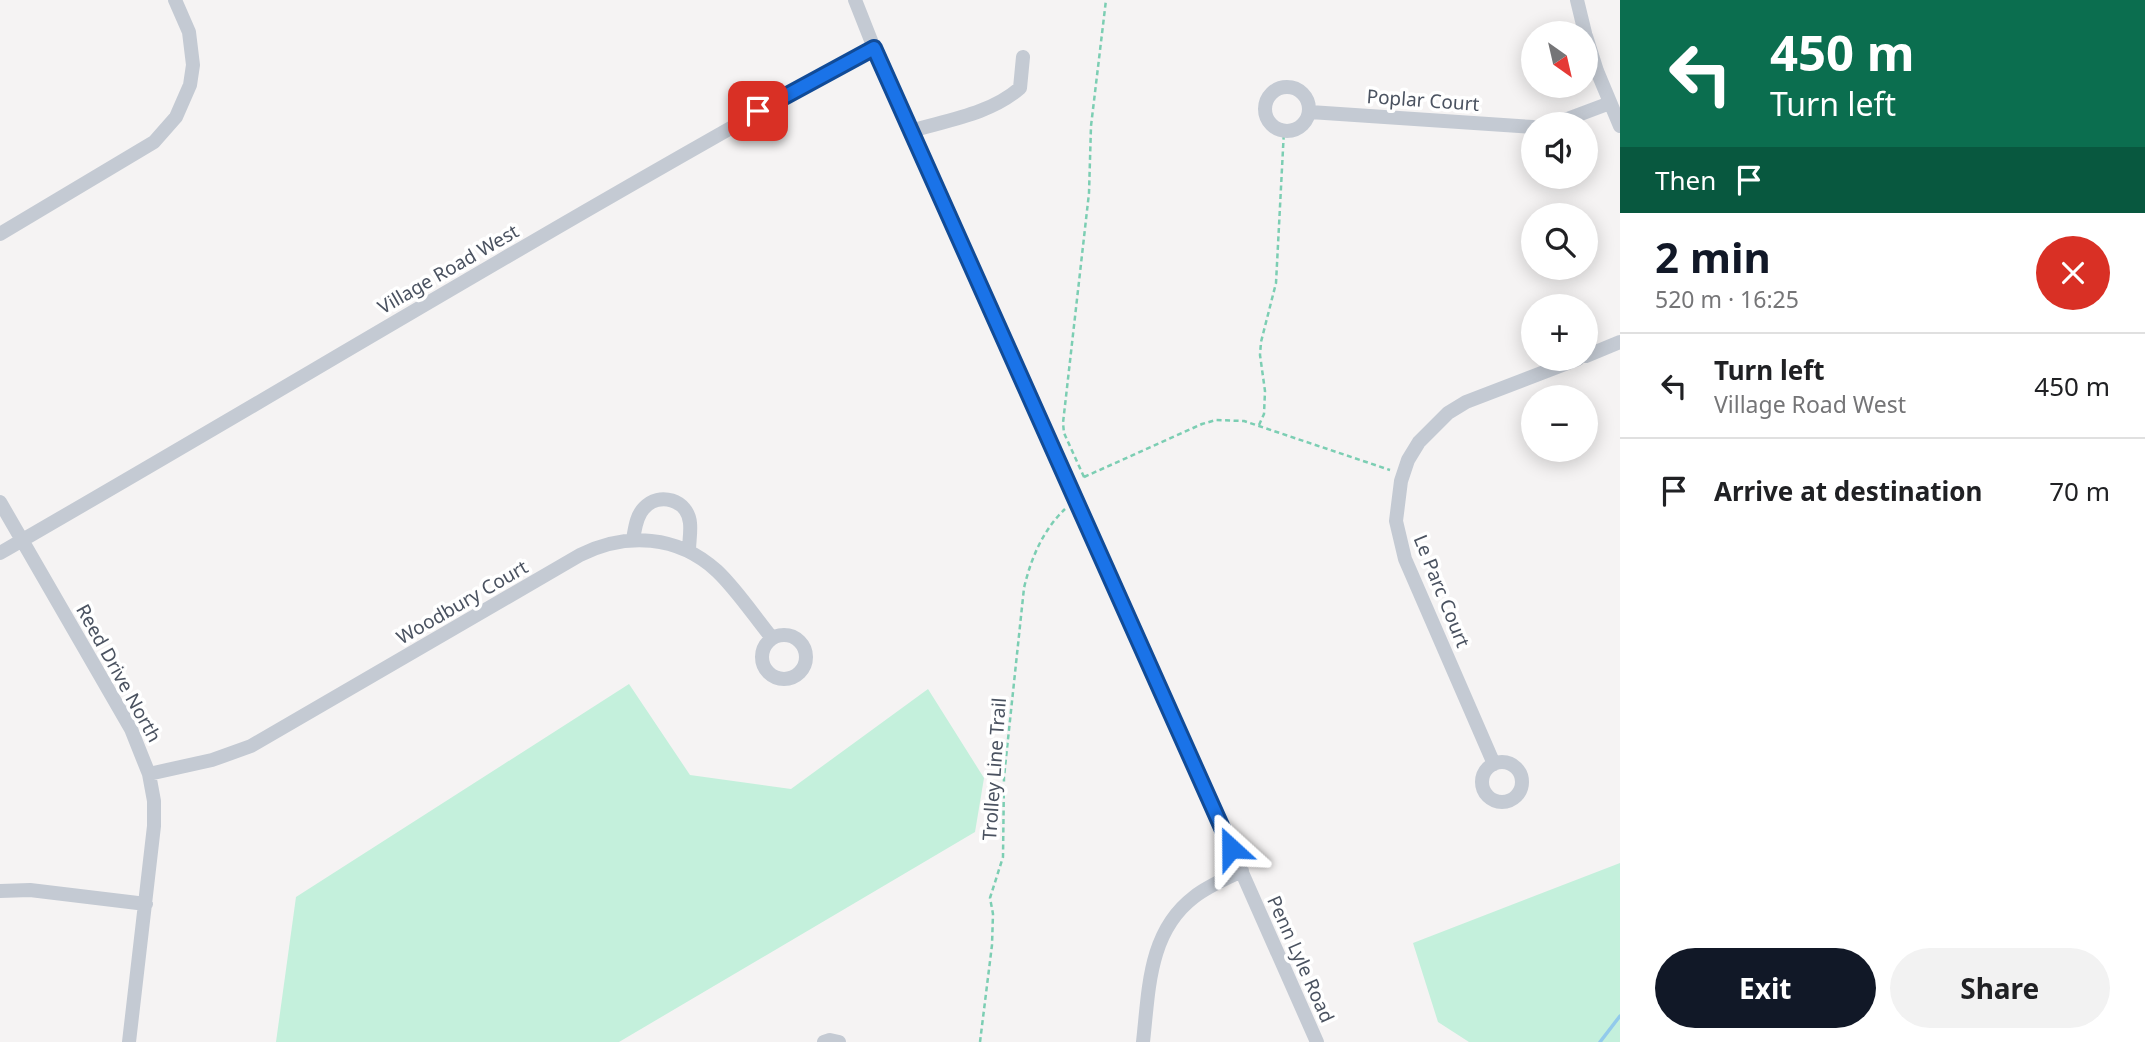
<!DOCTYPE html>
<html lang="en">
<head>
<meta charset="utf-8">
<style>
  :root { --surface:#fff; --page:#f2f2f2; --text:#202124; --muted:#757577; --line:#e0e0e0; --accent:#111827 }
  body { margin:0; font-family:"Noto Sans",sans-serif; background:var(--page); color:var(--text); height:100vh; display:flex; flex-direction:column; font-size:26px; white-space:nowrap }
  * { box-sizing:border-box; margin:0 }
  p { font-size:23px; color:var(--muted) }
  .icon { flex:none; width:38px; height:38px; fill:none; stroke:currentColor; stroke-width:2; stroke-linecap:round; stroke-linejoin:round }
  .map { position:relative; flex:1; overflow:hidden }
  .sheet { display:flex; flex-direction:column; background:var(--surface); width:525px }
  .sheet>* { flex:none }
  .hud { background:#0b6e4f; color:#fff; overflow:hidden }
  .needle { width:46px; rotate:146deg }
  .controls { position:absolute; left:1521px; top:21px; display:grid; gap:14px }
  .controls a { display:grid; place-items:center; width:77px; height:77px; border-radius:50%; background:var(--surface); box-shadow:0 4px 18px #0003; font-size:35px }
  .pin { position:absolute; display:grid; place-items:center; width:60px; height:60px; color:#fff; margin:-30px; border-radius:14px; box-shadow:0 4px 10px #0006 }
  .me { position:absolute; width:77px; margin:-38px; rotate:336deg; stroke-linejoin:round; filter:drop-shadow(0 0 5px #0008) }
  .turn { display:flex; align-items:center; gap:24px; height:147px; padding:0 35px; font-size:32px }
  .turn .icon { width:91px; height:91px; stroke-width:2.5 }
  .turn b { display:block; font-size:49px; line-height:60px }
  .then { display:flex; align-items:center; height:66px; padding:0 35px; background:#0003; gap:14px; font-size:26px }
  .round { display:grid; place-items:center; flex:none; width:74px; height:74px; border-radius:37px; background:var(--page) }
  .head { display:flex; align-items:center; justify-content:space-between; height:119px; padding:0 35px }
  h1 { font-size:42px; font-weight:700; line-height:52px; color:var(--accent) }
  .action { display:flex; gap:14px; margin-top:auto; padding:14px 35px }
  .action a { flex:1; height:80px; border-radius:42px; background:var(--accent); color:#fff; font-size:28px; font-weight:700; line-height:80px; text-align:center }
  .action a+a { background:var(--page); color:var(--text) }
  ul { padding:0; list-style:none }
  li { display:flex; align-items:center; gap:21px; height:105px; padding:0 35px; border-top:2px solid var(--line) }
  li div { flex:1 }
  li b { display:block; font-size:26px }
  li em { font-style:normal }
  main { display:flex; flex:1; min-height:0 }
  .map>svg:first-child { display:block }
</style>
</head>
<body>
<main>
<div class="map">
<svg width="1620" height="1042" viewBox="0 0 1620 1042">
  <rect width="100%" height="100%" fill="#f5f3f3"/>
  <path fill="#c4f0dc" d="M 629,684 L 690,775 L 791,789 L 928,689 L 984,778 L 975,832 L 619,1042 L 276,1042 L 296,897 Z
    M 1620,863 L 1620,1042 L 1469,1042 L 1438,1022 L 1413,943 Z"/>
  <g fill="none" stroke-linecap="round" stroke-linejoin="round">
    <path stroke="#92caeb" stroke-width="3.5" d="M 1600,1042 L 1620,1016"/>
    <path stroke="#7cceb3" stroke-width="2.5" stroke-dasharray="5 3.5" stroke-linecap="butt" d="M 1259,425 L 1264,414 L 1265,391 L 1260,355 L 1261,342 L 1276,283 L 1284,130
      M 1084,477 L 1064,433 L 1063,423 L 1089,193 L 1091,126 L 1106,0
      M 1084,477 L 1202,424 L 1216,420 L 1244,421 L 1390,470
      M 980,1042 L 992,945 L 993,914 L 990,898 L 1003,857 L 1004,777 L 1024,588 C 1031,558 1043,530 1065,509"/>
    <path stroke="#c4cad3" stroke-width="14" d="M 855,0 L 874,48 L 1070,484 L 1317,1042
      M 1577,0 L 1585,33
      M 1586,36 L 1597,71 L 1620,126
      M1265 109a22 22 0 1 1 44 0a22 22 0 1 1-44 0Z
      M 1310,112 L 1533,127
      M 1554,124 L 1610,103
      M 911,131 C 948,120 990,114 1020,88 L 1023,57
      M 0,234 L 154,142 L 176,117 L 190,85 L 193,65 L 189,32 L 175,0
      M 1586,356 L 1620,342
      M 0,502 L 131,729 L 149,774 L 154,801 L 154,826 L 129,1042
      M 633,539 C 635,529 636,516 644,508 C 659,491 688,500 690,523 C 691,532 689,542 689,551
      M 0,553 C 292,385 579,210 874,48
      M762 657a22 22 0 1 1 44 0a22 22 0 1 1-44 0Z
      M1482 782a20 20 0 1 1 40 0a20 20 0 1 1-40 0Z
      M 1494,764 L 1405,559 L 1396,521 L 1401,481 L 1408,460 L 1419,442 L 1448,413 L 1466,402 L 1578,359
      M 149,774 L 212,760 L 251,746 L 580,555 C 626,532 678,535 717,571 C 737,590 754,616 772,638
      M 0,891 L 30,890 L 146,904
      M 824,1042 L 830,1040 L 839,1042
      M 1143,1042 C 1149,990 1148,932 1194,897 C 1208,886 1225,879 1242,871"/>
  </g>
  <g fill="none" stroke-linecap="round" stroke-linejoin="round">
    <defs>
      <path id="route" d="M 758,111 L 874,48 L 1231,848"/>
    </defs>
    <use href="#route" stroke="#114b97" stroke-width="18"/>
    <use href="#route" stroke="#1a73e8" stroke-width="12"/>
  </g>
  <g text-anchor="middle" stroke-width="7" stroke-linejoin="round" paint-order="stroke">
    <g font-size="19" fill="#4a5260" stroke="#fff">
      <text transform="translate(1423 100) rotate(4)" y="7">Poplar Court</text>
      <text transform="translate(448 269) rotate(-30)" y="7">Village Road West</text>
      <text transform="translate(1442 591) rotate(68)" y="7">Le Parc Court</text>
      <text transform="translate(462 602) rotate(-30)" y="7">Woodbury Court</text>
      <text transform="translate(119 673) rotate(61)" y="7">Reed Drive North</text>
      <text transform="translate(994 769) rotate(-86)" y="7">Trolley Line Trail</text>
      <text transform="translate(1301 959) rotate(66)" y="7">Penn Lyle Road</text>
    </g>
  </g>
</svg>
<div class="controls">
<a><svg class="needle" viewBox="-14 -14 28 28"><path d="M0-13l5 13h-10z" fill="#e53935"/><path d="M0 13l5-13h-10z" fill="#757577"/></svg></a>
<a><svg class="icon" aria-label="sound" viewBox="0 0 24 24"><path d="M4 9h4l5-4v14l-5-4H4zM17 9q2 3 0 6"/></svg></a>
<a><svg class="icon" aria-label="search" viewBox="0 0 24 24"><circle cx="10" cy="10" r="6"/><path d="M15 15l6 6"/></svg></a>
<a>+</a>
<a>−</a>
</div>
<div class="pin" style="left:758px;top:111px;background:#d93025"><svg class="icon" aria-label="arrive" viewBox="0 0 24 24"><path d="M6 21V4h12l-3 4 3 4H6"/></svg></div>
<svg class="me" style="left:1231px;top:848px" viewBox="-20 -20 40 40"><path d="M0-17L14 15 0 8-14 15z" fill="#1a73e8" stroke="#fff" stroke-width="4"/></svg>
</div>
<section class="sheet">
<div class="hud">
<div class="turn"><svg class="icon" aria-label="left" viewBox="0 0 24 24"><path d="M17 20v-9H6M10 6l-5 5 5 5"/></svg><div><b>450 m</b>Turn left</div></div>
<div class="then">Then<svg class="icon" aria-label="arrive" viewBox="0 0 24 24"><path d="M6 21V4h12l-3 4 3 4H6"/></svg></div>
</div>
<div class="head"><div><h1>2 min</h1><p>520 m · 16:25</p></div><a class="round" style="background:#d93025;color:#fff"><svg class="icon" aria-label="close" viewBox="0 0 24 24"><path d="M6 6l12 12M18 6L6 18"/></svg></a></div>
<ul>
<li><svg class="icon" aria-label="left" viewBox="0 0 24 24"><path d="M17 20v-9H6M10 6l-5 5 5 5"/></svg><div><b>Turn left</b><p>Village Road West</p></div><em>450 m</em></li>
<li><svg class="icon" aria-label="arrive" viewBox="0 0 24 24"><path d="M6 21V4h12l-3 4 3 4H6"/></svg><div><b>Arrive at destination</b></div><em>70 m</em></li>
</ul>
<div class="action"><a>Exit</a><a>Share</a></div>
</section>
</main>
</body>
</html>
